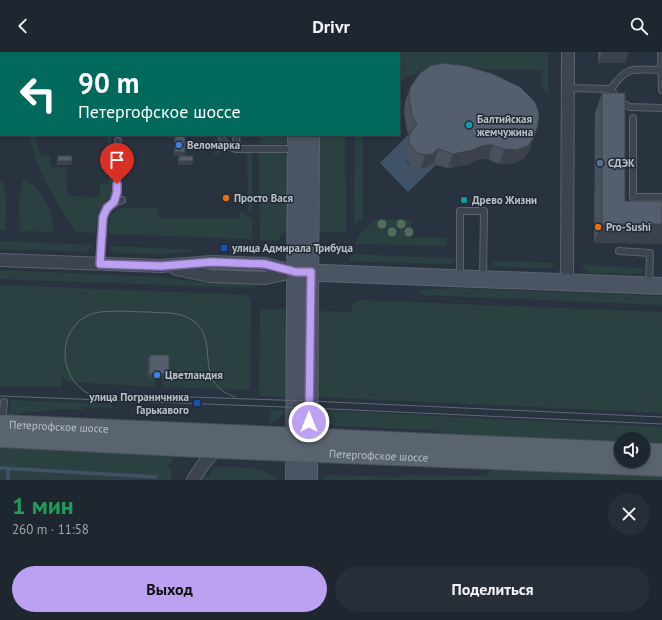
<!DOCTYPE html>
<html lang="ru">
<head>
<meta charset="utf-8">
<style>
  :root { --surface:#1e262f; --page:#262e37; --text:#f1f3f6; --muted:#a1a5aa; --line:#3c434b; --accent:#bca0f2 }
  body { margin:0; font-family:"PT Sans",sans-serif; background:var(--page); color:var(--text); height:100vh; display:flex; flex-direction:column; font-size:15px; white-space:nowrap }
  * { box-sizing:border-box; margin:0 }
  p { font-size:13px; color:var(--muted) }
  .icon { flex:none; width:22px; height:22px; fill:none; stroke:currentColor; stroke-width:2; stroke-linecap:round; stroke-linejoin:round }
  .map { position:relative; height:428px; overflow:hidden }
  .details { display:flex; flex-direction:column; background:var(--surface); flex:1 }
  .details>* { flex:none }
  .hud { position:absolute; left:0px; top:0px; width:400px; height:84px; box-shadow:0 2px 6px #0003,0 0 0 1px var(--line); background:#00695c; color:#fff; overflow:hidden }
  .fabs { position:absolute; left:614px; top:380px; display:grid; gap:8px }
  .fabs a { display:grid; place-items:center; width:36px; height:36px; border-radius:50%; background:var(--surface); box-shadow:0 2px 6px #0003,0 0 0 1px var(--line); font-size:20px }
  .pin { position:absolute; display:grid; place-items:center; width:34px; height:34px; color:#fff; margin:-41px -17px; border-radius:50% 50% 50% 0; rotate:-45deg; box-shadow:0 0 4px #0007 }
  .pin .icon { rotate:45deg }
  .me { position:absolute; width:44px; margin:-22px; rotate:0deg; stroke-linejoin:round; filter:drop-shadow(0 0 3px #0008) }
  .turn { display:flex; align-items:center; gap:14px; height:84px; padding:0 12px; font-size:18px }
  .turn .icon { width:52px; height:52px; stroke-width:2.5 }
  .turn b { display:block; font-size:28px; line-height:34px }
  .round { display:grid; place-items:center; flex:none; width:42px; height:42px; border-radius:21px; background:var(--page) }
  .summary { display:flex; align-items:center; justify-content:space-between; height:68px; padding:0 12px }
  h1 { font-size:24px; font-weight:700; line-height:30px; color:#1e9e55 }
  .primary-button { display:flex; gap:8px; margin-top:auto; padding:8px 12px }
  .primary-button a { flex:1; height:46px; border-radius:24px; background:var(--accent); color:#111; font-size:16px; font-weight:700; line-height:46px; text-align:center }
  .primary-button a+a { background:var(--page); color:var(--text) }
  header { display:flex; justify-content:space-between; align-items:center; height:52px; padding:0 12px; background:var(--surface); font-size:18px; font-weight:700 }
  .map>svg:first-child { display:block }
</style>
</head>
<body>
<header><svg class="icon" aria-label="back" viewBox="0 0 24 24"><path d="M15 5l-7 7 7 7"/></svg>Drivr<svg class="icon" aria-label="search" viewBox="0 0 24 24"><circle cx="10" cy="10" r="6"/><path d="M15 15l6 6"/></svg></header>
<div class="map">
<svg width="662" height="428" viewBox="0 0 662 428">
  <rect width="100%" height="100%" fill="#28333f"/>
  <path fill="#2b4141" d="M 355,0 L 548,0 L 548,42 L 542,34 L 542,18 L 496,18 L 461,15 L 432,17 L 408,24 L 399,33 L 399,1 Z
    M 30,83 L 34,83 L 39,99 L 42,104 L 50,103 L 50,115 L 66,115 L 67,144 L 100,145 L 100,132 L 109,132 L 108,83 L 126,83 L 111,84 L 112,143 L 98,162 L 95,181 L 76,180 C 56,150 36,119 30,83 Z
    M 214,83 L 215,83 C 216,90 222,96 221,102 L 214,103 Z
    M 261,83 L 290,83 L 290,87 L 285,92 L 260,92 Z
    M 317,83 L 345,83 L 346,180 L 317,180 Z
    M 355,83 L 363,83 L 363,167 L 354,173 Z
    M 247,101 L 252,101 L 252,162 L 248,158 Z
    M 259,101 C 269,101 283,98 289,107 L 289,181 L 282,181 L 278,189 L 260,188 Z
    M 23,127 C 41,134 55,161 53,180 L 20,179 L 19,153 Z
    M 2,128 C 8,144 7,161 5,178 L 0,178 L 0,129 Z
    M 122,156 L 156,156 L 159,159 L 159,166 L 240,166 L 240,158 L 252,167 L 252,187 L 108,182 C 109,169 107,161 122,156 Z
    M 376,167 L 411,168 L 411,186 L 446,186 L 447,194 L 355,192 L 359,183 Z
    M 0,189 L 93,193 L 90,197 L 83,200 L 0,197 Z
    M 108,194 L 196,198 L 196,199 L 166,202 L 116,201 L 112,199 Z
    M 354,202 L 457,207 L 452,212 L 348,209 L 350,205 Z
    M 491,209 L 557,211 L 550,216 L 496,215 Z
    M 579,213 L 644,216 L 640,222 L 590,221 Z
    M 0,218 L 163,225 L 196,230 L 259,233 L 252,236 L 0,227 Z
    M 0,233 L 246,243 L 249,245 L 251,251 L 250,338 L 163,335 L 162,327 L 167,326 L 148,326 L 155,326 L 155,335 L 70,330 L 62,325 L 62,335 L 0,334 Z
    M 458,236 L 662,244 L 662,253 L 423,243 L 418,238 Z
    M 360,248 L 662,260 L 662,361 L 317,345 L 317,259 L 351,260 L 353,251 Z
    M 263,257 L 289,257 L 289,345 L 259,344 L 260,261 Z
    M 10,348 L 112,352 L 112,356 L 83,355 L 83,358 L 58,357 L 9,363 Z
    M 270,358 L 286,358 C 282,365 278,368 270,371 Z
    M 315,358 L 662,375 L 662,395 L 643,394 L 643,387 L 621,387 L 621,393 L 474,387 L 429,378 L 337,374 C 326,372 320,369 315,358 Z
    M 0,395 L 177,404 L 168,413 L 172,421 L 171,428 L 0,428 Z
    M 214,415 C 233,415 264,413 277,428 L 202,428 L 204,424 L 209,424 Z
    M 492,418 L 662,420 L 662,428 L 323,428 L 327,423 L 400,425 L 402,423 L 484,424 L 488,422 Z"/>
  <path fill="#405267" d="M 409,82 L 412,85 C 403,97 401,105 411,115 L 434,110 L 436,113 L 408,140 L 380,111 Z"/>
  <g fill="none" stroke-linecap="round" stroke-linejoin="round">
    <path stroke="#405267" stroke-width="3.5" d="M 0,416 L 156,425
      M 8,428 L 8,417"/>
    <defs>
      <path id="lane" d="M 236,0 L 236,1
        M 661,0 L 662,38
        M 568,36 L 611,37
        M 611,37 L 618,49 L 630,55 L 662,56
        M 611,37 C 628,12 634,18 661,18
        M 0,50 L 1,50
        M 633,66 L 633,145 L 662,145
        M 221,83 C 223,92 228,95 237,97 L 295,97
        M 236,83 L 237,97
        M 114,150 L 117,140 L 118,89
        M 619,199 L 650,201 L 649,232
        M 100,212 C 101,190 96,154 122,148
        M 460,225 L 460,159 L 484,159 L 483,227
        M 2,370 L 4,350"/>
      <path id="street" d="M 0,208 L 161,214 L 211,210 L 265,212 L 296,220
        M 176,217 L 210,224 L 265,226 L 293,220
        M 567,230 L 568,0
        M 193,428 C 200,416 207,406 218,397"/>
      <path id="secondary" d="M 311,0 L 311,1
        M 296,1 L 296,0
        M 296,220 L 662,234
        M 294,428 L 296,83
        M 309,428 L 311,83"/>
      <g id="primary">
        <path id="s1" d="M 0,372 L 621,399"/>
        <path id="s2" d="M 0,386 L 218,397 L 662,415"/>
        <path d="M 643,400 L 662,401"/>
      </g>
    </defs>
    <use href="#lane" stroke="#5a636d" stroke-width="8"/>
    <use href="#street" stroke="#5a636d" stroke-width="14"/>
    <use href="#secondary" stroke="#5a636d" stroke-width="18"/>
    <use href="#primary" stroke="#464e59" stroke-width="20"/>
    <use href="#lane" stroke="#3c454f" stroke-width="6"/>
    <use href="#street" stroke="#3c454f" stroke-width="12"/>
    <use href="#secondary" stroke="#4b5462" stroke-width="16"/>
    <use href="#primary" stroke="#5a646f" stroke-width="18"/>
    <path stroke="#5f6976" stroke-width="1" d="M 0,344 L 309,356 L 662,372
      M 98,344 C 95,343 90,342 87,341 C 59,324 57,282 85,265 C 89,262 95,261 100,260 C 116,258 132,260 148,260 C 159,261 171,260 181,263 C 221,276 198,312 217,334 C 221,339 228,342 235,345
      M 160,344 L 309,349 L 662,365"/>
  </g>
  <g fill="#516b5f">
    <circle cx="382" cy="172" r="4.5"/>
    <circle cx="401" cy="172" r="4.5"/>
    <circle cx="392" cy="180" r="4.5"/>
    <circle cx="409" cy="180" r="4.5"/>
  </g>
  <path fill="#48515e" d="M 598,0 L 629,0 L 625,11 L 598,11 Z
    M 410,36 L 529,100 L 522,108 L 510,112 L 499,112 L 488,107 L 482,107 L 477,108 L 467,113 L 448,116 L 436,113 L 434,110 L 426,116 L 420,117 L 411,115 L 404,105 L 403,98 L 410,83 L 407,79 L 404,60 L 405,50 Z
    M 602,41 L 625,149 L 594,191 L 595,61 Z
    M 174,83 L 185,83 L 185,100 L 184,104 L 174,104 Z
    M 58,104 L 71,113 L 57,113 L 57,108 Z
    M 179,104 L 193,109 L 191,113 L 178,113 L 178,108 Z
    M 150,303 L 169,323 L 167,327 L 148,326 L 148,307 Z"/>
  <path fill="#3b424c" d="M 6,0 L 34,0 L 34,1 L 6,1 Z
    M 602,0 L 629,0 L 625,11 L 598,11 Z
    M 0,11 L 1,11 L 1,17 L 0,18 Z
    M 534,85 L 529,100 L 522,108 L 510,112 L 499,112 L 504,97 Z
    M 487,93 L 493,93 L 488,107 L 482,107 L 477,108 L 467,113 L 448,116 L 453,102 Z
    M 439,96 L 434,110 L 426,116 L 420,117 L 425,103 Z
    M 175,100 L 185,100 L 184,104 L 174,104 Z
    M 58,109 L 72,109 L 71,113 L 57,113 Z
    M 179,109 L 193,109 L 191,113 L 178,113 Z
    M 602,172 L 662,172 L 662,192 L 594,191 Z
    M 149,322 L 169,323 L 167,327 L 148,326 Z"/>
  <path fill="#545e6d" stroke="#3b424c" d="M 0,0 L 6,0 L 6,1 L 1,1 L 1,11 L 0,11 Z
    M 35,0 L 196,0 L 196,1 L 35,1 Z
    M 443,11 L 467,14 L 493,22 L 520,35 L 535,50 L 539,61 L 538,73 L 534,85 L 528,94 L 516,98 L 504,97 L 493,93 L 487,93 L 482,94 L 473,98 L 453,102 L 441,98 L 439,96 L 432,102 L 425,103 L 417,101 L 409,91 L 409,84 L 417,71 L 412,64 L 409,45 L 410,36 L 419,22 L 430,14 Z
    M 602,41 L 625,41 L 625,149 L 662,149 L 662,172 L 602,172 Z
    M 175,83 L 185,83 L 185,100 L 175,100 Z
    M 58,104 L 72,104 L 72,109 L 58,109 Z
    M 179,104 L 193,104 L 193,109 L 179,109 Z
    M 150,303 L 169,303 L 169,323 L 149,322 Z"/>
  <g fill="none" stroke-linecap="round" stroke-linejoin="round">
    <defs>
      <path id="route" d="M 117,132 L 117,140 L 114,150 L 107,156 L 103,165 L 100,212 L 161,214 L 211,210 L 265,212 L 296,220 L 311,220 L 309,370"/>
    </defs>
    <use href="#route" stroke="#7a689d" stroke-width="10"/>
    <use href="#route" stroke="#bca0f2" stroke-width="7"/>
  </g>
  <g fill="#0f9aa8" stroke="#212a35" stroke-width="1.5">
    <circle cx="469" cy="73" r="4"/>
    <circle cx="464" cy="148" r="4"/>
  </g>
  <g fill="#3f7fe0" stroke="#212a35" stroke-width="1.5">
    <circle cx="179" cy="93" r="4"/>
    <circle cx="157" cy="323" r="4"/>
  </g>
  <circle fill="#5c6f8a" stroke="#212a35" stroke-width="1.5" cx="600" cy="111" r="4"/>
  <g fill="#e8710a" stroke="#212a35" stroke-width="1.5">
    <circle cx="226" cy="146" r="4"/>
    <circle cx="598" cy="175" r="4"/>
  </g>
  <g fill="#1a4fb4" stroke="#212a35" stroke-width="1.5">
    <rect x="220" y="192" width="8" height="8" rx="2"/>
    <rect x="193" y="347" width="8" height="8" rx="2"/>
  </g>
  <g text-anchor="middle" stroke-width="3" stroke-linejoin="round" paint-order="stroke">
    <g font-size="11" font-weight="bold" fill="#b9c0ca" stroke="#212a35" text-anchor="start">
      <text x="477" y="71">Балтийская<tspan x="477" dy="13">жемчужина</tspan></text>
      <text x="187" y="97">Веломарка</text>
      <text x="608" y="115">СДЭК</text>
      <text x="234" y="150">Просто Вася</text>
      <text x="472" y="152">Древо Жизни</text>
      <text x="606" y="179">Pro-Sushi</text>
      <text x="232" y="200">улица Адмирала Трибуца</text>
      <text x="165" y="327">Цветландия</text>
      <text x="189" y="349" text-anchor="end">улица Пограничника<tspan x="189" dy="13">Гарькавого</tspan></text>
    </g>
    <g font-size="11" fill="#b9c0ca" stroke="#212a35">
      <text dy="4" stroke="none"><textPath href="#s1" startOffset="59">Петергофское шоссе</textPath></text>
      <text dy="4" stroke="none"><textPath href="#s2" startOffset="379">Петергофское шоссе</textPath></text>
    </g>
  </g>
</svg>
<div class="fabs">
<a><svg class="icon" aria-label="sound" viewBox="0 0 24 24"><path d="M4 9h4l5-4v14l-5-4H4zM17 9q2 3 0 6"/></svg></a>
</div>
<div class="pin" style="left:117px;top:132px;background:#d93025"><svg class="icon" aria-label="arrive" viewBox="0 0 24 24"><path d="M6 21V4h12l-3 4 3 4H6"/></svg></div>
<svg class="me" style="left:309px;top:370px" viewBox="-20 -20 40 40"><circle r="17" fill="#bca0f2" stroke="#fff" stroke-width="3"/><path d="M0-11L8 9 0 5-8 9z" fill="#fff"/></svg>
<div class="hud">
<div class="turn"><svg class="icon" aria-label="left" viewBox="0 0 24 24"><path d="M17 20v-9H6M10 6l-5 5 5 5"/></svg><div><b>90 m</b>Петергофское шоссе</div></div>
</div>
</div>
<section class="details">
<div class="summary"><div><h1>1 мин</h1><p>260 m · 11:58</p></div><a class="round"><svg class="icon" aria-label="close" viewBox="0 0 24 24"><path d="M6 6l12 12M18 6L6 18"/></svg></a></div>
<div class="primary-button"><a>Выход</a><a>Поделиться</a></div>
</section>
</body>
</html>
